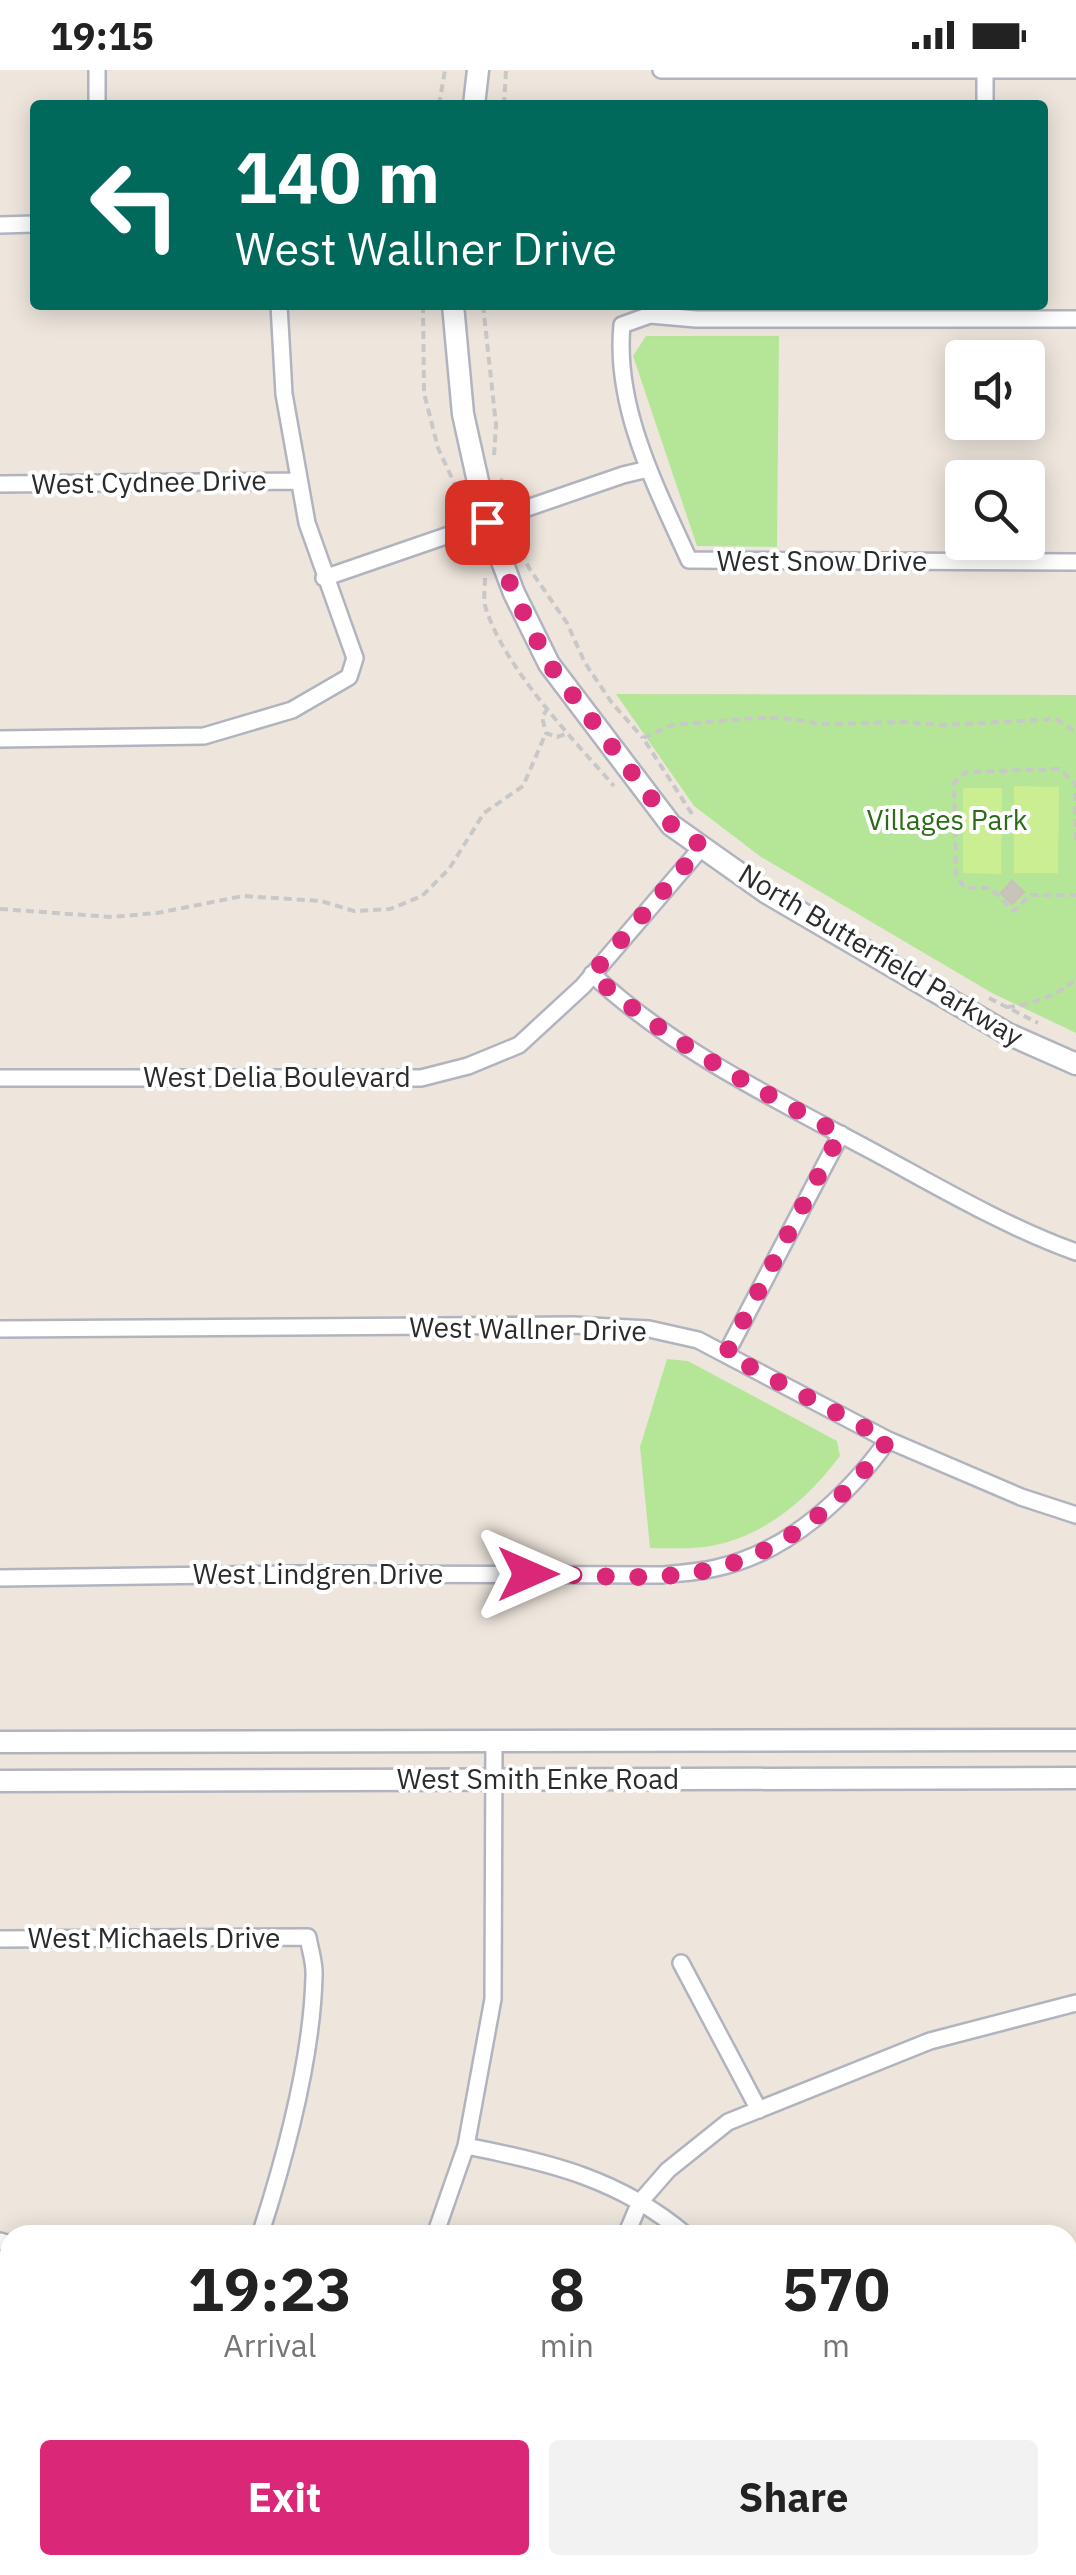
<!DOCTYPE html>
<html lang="en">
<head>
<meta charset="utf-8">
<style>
  :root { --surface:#fff; --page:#f2f2f2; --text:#222; --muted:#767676; --accent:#db2777 }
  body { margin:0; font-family:"IBM Plex Sans",sans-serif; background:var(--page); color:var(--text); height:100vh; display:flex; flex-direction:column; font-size:38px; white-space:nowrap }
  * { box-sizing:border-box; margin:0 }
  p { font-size:32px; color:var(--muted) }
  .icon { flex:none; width:55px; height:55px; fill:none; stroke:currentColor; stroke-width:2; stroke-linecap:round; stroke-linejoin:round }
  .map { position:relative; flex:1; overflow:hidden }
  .drawer { position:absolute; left:0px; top:2155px; width:1078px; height:350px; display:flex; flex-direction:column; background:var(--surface); border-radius:30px 30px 0 0; box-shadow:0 5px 25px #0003 }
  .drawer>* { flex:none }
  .guide { position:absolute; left:30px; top:30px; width:1018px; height:210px; border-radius:10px; box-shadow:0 5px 25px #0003; background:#00695c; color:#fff; overflow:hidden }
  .tools { position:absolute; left:945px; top:270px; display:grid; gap:20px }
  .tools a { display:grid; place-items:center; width:100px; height:100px; border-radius:10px; background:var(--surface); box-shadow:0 5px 25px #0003; font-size:50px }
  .pin { position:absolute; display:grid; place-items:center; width:85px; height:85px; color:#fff; margin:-42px; border-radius:20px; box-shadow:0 5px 15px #0006 }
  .me { position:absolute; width:110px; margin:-55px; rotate:90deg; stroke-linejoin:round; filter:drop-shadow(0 0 8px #0008) }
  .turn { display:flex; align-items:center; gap:35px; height:210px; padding:0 40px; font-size:45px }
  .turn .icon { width:130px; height:130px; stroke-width:2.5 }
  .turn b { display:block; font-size:70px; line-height:85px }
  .eta { display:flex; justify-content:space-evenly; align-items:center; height:170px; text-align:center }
  .eta b { font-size:60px; font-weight:800; line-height:70px }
  .primary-button { display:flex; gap:20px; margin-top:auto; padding:20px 40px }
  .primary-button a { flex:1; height:115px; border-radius:10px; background:var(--accent); color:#fff; font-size:40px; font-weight:800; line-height:115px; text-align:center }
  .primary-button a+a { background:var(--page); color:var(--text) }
  .status { display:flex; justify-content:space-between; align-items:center; height:70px; padding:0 50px; background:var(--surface); direction:ltr }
  .status svg { height:28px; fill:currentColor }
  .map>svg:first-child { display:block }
</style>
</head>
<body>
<div class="status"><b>19:15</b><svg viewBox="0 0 49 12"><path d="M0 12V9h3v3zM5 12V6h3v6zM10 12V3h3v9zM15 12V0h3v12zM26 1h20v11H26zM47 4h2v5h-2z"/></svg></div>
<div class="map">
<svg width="1076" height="2505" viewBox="0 0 1076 2505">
  <rect width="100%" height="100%" fill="#eee6dd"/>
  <path fill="#b5e698" d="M 646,266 L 779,266 L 777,477 L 697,476 L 633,286 Z
    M 616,624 L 1076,625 L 1076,963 L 992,923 L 761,787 L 694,736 Z
    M 667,1289 L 688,1291 L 837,1371 L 840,1386 C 806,1431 763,1468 705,1477 C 687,1479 668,1478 650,1478 L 640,1377 Z"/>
  <path fill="#cbee93" d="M 1014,716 L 1059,717 L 1058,803 L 1014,803 Z
    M 963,718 L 1002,718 L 1001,804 L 963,803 Z"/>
  <path fill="#c9c3bc" stroke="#c9c2b6" stroke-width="2.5" d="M 1012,811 L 1024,822 L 1012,834 L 1001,823 Z"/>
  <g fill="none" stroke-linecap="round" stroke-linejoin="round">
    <defs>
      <path id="minor" d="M 97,0 L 97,35
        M 661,0 L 1076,0
        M 985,35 L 985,0
        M 0,155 L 35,154
        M 1076,249 L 696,249 L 650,245 L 622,255 C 614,337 656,417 689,490 L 1076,492
        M 0,414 L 299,411
        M 324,508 L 623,405 L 648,399
        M 0,669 L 204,666 L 292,640 L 349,607 L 355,588 L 307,453 L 284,324 L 279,235
        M 592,904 C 672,979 775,1029 870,1080 C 937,1116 1004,1156 1076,1182
        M 0,1008 L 421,1008 L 468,996 L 519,975 L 583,916 L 702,777
        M 0,1259 L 573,1255 L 649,1259 L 698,1270 L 888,1370 L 1021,1427 L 1076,1445
        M 726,1284 L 841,1064
        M 0,1508 L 296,1504 L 662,1505 C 680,1503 699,1502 716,1498 C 787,1483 847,1427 888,1370
        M 0,1869 L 308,1867 C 310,1880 315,1893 314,1906 C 312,1990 286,2085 260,2165
        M 681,1893 L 759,2040
        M 466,2076 C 549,2092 620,2109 686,2165
        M 435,2165 L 466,2076 L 493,1929 L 494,1671
        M 626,2165 L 640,2132 L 668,2100 L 728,2052 L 930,1971 L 1076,1933
        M 0,2171 L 10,2174
        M 1068,2201 L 1076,2198
        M 1068,2457 L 1076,2454
        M 692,2495 L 706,2505
        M 937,2505 L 960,2495"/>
      <path id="tertiary" d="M 474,35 L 478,0
        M 453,235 L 463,344 L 487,452 L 514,523 L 549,594 L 671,755 L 767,823 L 1008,964 L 1076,994
        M 0,1672 L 1076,1670
        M 0,1711 L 1076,1708
        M 0,2348 L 10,2350
        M 378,2495 L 397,2505"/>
    </defs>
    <use href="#minor" stroke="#b1b4bf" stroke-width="20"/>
    <use href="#tertiary" stroke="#b1b4bf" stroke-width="25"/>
    <path stroke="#c8c8c8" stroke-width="4" stroke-dasharray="8 5" stroke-linecap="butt" d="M 439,35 L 445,0
      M 504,35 L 506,0
      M 423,235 L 424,323 L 438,378 L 457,419
      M 483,235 L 496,355 L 494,386
      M 500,409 L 515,422
      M 454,447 L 452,442 L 460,428
      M 527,458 L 519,475 L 529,498 L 567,553 L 585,593 L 612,633 L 643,668
      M 485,508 C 485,518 483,530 486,539 C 506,600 572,668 614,716
      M 548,638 L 542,647 L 546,663 L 557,667 L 568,663
      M 692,744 L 643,668 L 672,655 L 754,648 L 783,648 L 822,654 L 907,652 L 942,655 L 1056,649 L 1076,662
      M 1076,770 L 1075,713 L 1059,699 L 966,702 L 954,713 L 956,806 L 965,818 L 990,818 L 1014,841 L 1030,825 L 1076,825
      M 0,839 L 112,847 L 157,843 L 243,826 L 321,831 L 354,841 L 390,839 L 422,826 L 449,799 L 484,743 L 523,716 L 546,663
      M 989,928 L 1038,953
      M 1007,937 C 1032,935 1057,926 1076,909"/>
    <use href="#minor" stroke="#fff" stroke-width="15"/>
    <use href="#tertiary" stroke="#fff" stroke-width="20"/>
  </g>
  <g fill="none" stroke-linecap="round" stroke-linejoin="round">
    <path stroke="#db2777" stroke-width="18" stroke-dasharray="0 32.4" d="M 487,452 L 514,524 L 549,594 L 671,754 L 702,776 L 592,904 C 665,971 755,1017 840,1064 L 726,1284 L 888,1370 C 847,1428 790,1478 720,1497 C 660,1514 590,1504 528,1504"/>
  </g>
  <g text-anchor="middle" stroke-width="8" stroke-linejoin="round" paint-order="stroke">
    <g font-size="28" fill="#2b2b2b" stroke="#fff">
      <text transform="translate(149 412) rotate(-1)" y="10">West Cydnee Drive</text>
      <text x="822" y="501">West Snow Drive</text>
      <text transform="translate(881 885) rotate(31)" y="10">North Butterfield Parkway</text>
      <text x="277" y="1017">West Delia Boulevard</text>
      <text transform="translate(528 1259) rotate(1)" y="10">West Wallner Drive</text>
      <text x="318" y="1514">West Lindgren Drive</text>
      <text x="538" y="1719">West Smith Enke Road</text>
      <text x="154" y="1878">West Michaels Drive</text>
    </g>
    <g font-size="28" fill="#2c6c18" stroke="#fff">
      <text x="947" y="760">Villages Park</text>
    </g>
  </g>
</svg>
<div class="tools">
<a><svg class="icon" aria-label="sound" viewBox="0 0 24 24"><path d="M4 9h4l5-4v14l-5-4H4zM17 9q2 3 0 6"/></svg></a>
<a><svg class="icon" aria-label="search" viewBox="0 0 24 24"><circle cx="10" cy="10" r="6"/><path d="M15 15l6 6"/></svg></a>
</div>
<div class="pin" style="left:487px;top:452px;background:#d93025"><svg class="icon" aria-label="arrive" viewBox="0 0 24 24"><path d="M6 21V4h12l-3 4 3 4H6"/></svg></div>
<svg class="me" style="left:528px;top:1504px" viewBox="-20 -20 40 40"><path d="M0-17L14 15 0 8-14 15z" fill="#db2777" stroke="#fff" stroke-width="4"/></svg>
<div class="guide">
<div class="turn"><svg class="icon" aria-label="left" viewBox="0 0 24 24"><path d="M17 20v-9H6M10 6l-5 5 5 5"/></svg><div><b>140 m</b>West Wallner Drive</div></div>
</div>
<section class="drawer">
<div class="eta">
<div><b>19:23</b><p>Arrival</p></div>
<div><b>8</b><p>min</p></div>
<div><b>570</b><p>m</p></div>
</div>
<div class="primary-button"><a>Exit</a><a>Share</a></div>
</section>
</div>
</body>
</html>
